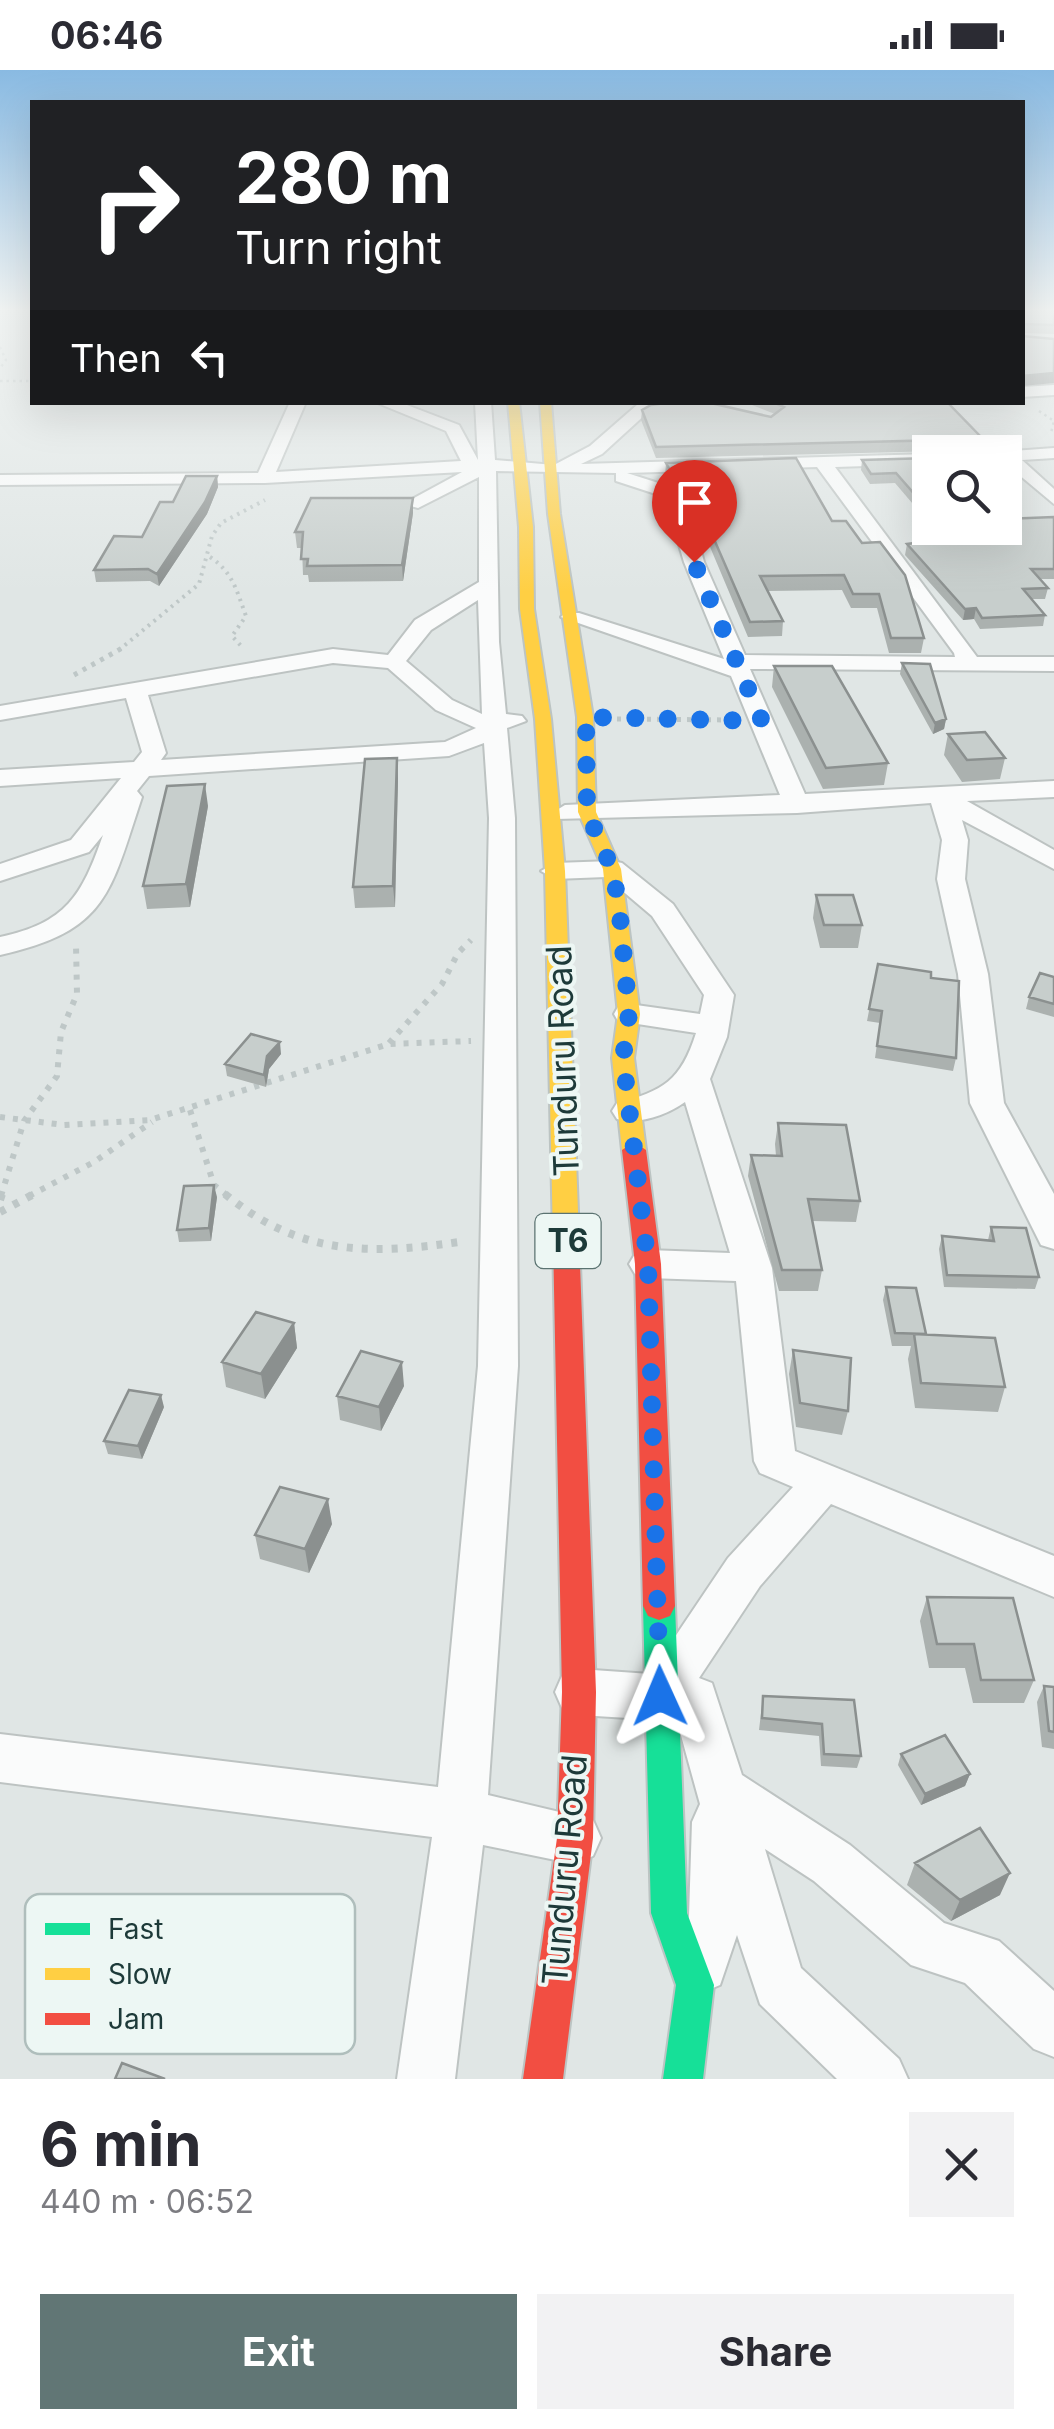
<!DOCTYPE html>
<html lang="en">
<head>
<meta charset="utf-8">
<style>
  :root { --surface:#fff; --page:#f2f2f3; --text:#2b2b33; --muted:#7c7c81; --accent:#617675 }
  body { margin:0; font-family:Inter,sans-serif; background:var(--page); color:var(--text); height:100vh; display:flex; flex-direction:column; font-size:38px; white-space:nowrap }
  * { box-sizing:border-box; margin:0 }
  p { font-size:32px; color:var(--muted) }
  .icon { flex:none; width:55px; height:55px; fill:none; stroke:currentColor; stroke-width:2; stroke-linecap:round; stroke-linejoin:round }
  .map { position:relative; height:2009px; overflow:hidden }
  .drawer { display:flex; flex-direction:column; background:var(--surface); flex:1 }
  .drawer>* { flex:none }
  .top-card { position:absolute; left:30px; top:30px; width:995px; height:305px; border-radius:0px; box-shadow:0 10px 40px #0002; background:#202124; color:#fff; overflow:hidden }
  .fabs { position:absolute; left:912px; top:365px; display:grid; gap:20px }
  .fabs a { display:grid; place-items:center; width:110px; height:110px; border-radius:0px; background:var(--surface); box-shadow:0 10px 40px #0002; font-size:50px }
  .pin { position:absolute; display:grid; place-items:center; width:85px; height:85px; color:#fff; margin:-102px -42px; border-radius:50% 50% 50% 0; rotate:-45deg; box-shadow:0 0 10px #0007 }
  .pin .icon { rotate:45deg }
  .me { position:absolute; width:110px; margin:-55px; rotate:359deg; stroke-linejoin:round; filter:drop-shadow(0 0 8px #0008) }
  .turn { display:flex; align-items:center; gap:35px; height:210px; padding:0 40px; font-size:45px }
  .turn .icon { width:130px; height:130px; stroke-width:2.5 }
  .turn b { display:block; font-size:70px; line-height:85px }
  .then { display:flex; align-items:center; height:95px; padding:0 40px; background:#0003; gap:20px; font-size:38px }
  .round { display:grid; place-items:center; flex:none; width:105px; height:105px; border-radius:0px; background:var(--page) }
  .overview { display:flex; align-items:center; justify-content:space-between; height:170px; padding:0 40px }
  h1 { font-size:60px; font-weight:700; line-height:75px }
  .action { display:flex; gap:20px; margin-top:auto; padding:20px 40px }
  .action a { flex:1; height:115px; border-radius:0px; background:var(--accent); color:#fff; font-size:40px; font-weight:700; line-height:115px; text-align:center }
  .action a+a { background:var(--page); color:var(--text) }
  .status { display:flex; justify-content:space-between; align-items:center; height:70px; padding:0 50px; background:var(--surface); direction:ltr }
  .status svg { height:28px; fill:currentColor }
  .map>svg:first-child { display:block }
</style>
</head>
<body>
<div class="status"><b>06:46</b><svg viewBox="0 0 49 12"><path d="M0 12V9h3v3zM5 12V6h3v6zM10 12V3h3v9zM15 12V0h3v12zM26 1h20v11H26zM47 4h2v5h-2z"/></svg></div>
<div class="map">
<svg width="1054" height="2009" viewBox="0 0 1054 2009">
  <rect width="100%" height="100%" fill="#e0e6e5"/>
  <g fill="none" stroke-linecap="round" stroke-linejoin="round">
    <defs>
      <path id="street" d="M 1054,315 L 1054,325 L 1022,327 L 1022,317 Z
        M 290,332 L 306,332 L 276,402 L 461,391 L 446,361 L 375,332 L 399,332 L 459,355 L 478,390 L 475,332 L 491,332 L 495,390 L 554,395 L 590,376 L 637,335 L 719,332 L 648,342 L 602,384 L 581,394 L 930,384 L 930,394 L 835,397 L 977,587 L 1054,587 L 1054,601 L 750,599 L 805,724 L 1054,711 L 1054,727 L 967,731 L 1054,780 L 1054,799 L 962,750 L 968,770 L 965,809 L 988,904 L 1004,1033 L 1054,1124 L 1054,1179 L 1041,1175 L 970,1033 L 958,904 L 937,809 L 942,770 L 931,733 L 797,743 L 556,749 L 552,743 L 565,735 L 780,725 L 731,606 L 561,547 L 565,543 L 579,543 L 724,589 L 684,492 L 665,427 L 616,411 L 616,403 L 496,401 L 499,572 L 506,644 L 522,646 L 526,651 L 507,658 L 515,748 L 518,1296 L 488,1725 L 593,1750 L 601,1768 L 593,1786 L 575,1794 L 483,1775 L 455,2009 L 397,2009 L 432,1767 L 0,1712 L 0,1664 L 438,1717 L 478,1296 L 489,748 L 484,673 L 449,686 L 149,706 L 137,721 L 142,727 C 110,823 108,861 0,885 L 0,867 C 66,853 82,826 103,765 L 89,782 L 0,811 L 0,794 L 71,770 L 121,708 L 0,716 L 0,700 L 134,692 L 142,682 L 126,628 L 0,650 L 0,636 L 333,579 L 388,585 L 415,550 L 479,512 L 479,407 L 418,438 L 403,434 L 462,402 L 265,413 L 0,415 L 0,405 L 258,403 ZM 817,397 L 954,583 L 955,587 L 745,585 L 704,492 L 688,432 L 677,419 L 627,403 ZM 478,530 L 482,644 L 452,630 L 406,591 L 431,560 ZM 333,593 L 388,598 L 436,640 L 476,658 L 445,672 L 161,690 L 166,683 L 148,625 Z
        M 1054,378 L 1054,388 L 1022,390 L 1054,419 L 1054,434 L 1005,393 L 1005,382 L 999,382 Z
        M 612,791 L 622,793 L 673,834 L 734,925 L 727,967 L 710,1009 L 772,1198 L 795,1381 L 1054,1486 L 1054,1527 L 831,1434 L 760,1516 L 699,1608 L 712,1613 L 742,1705 L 850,1775 L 944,1853 L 999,1871 L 1054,1921 L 1054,1987 L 1034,1979 L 965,1913 L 911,1895 L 814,1811 L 765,1779 L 801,1898 L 899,1989 L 908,2009 L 837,2009 L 760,1934 L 737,1865 L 720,1915 L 701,1923 L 682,1915 L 674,1896 L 689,1846 L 692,1752 L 700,1734 L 677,1651 L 579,1645 L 562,1638 L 555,1622 L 562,1606 L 579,1599 L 650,1604 L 728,1488 L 793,1417 L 760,1403 L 754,1391 L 736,1211 L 648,1208 L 635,1204 L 629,1194 L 635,1184 L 648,1180 L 730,1183 L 685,1032 C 667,1045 639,1055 617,1049 L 612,1041 L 617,1033 C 663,1021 681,1011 696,963 L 618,951 L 614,944 L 618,937 L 629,934 L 700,944 L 704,925 L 652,846 L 606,807 L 555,809 L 541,801 L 555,793 Z"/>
      <path id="fast" d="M 659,1522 L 670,1526 L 675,1536 L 687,1843 L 714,1915 L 703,2009 L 663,2009 L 676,1915 L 651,1843 L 643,1536 L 648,1526 Z"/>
      <path id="slow" d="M 508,332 L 519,332 L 533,457 L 534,539 L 551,649 L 565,801 L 579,1168 L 575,1174 L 557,1174 L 553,1168 L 545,801 L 535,649 L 520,539 L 519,457 Z
        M 540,332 L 551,332 L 560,444 L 593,647 L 596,742 L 621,799 L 640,944 L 634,988 L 646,1080 L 634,1088 L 622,1080 L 612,988 L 618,944 L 603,799 L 578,742 L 577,647 L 548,444 Z"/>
      <path id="jam" d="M 634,1072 L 646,1080 L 661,1194 L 675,1536 L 670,1546 L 659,1550 L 648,1546 L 643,1536 L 635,1194 L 622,1080 Z
        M 566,1159 L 575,1162 L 579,1168 L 596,1622 L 593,1768 L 563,2009 L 523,2009 L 557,1768 L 562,1622 L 553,1168 L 557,1162 Z"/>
    </defs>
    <use href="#street" stroke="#bdc3c2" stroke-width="4"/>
    <use href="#fast" stroke="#bcc4c3" stroke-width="4"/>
    <use href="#slow" stroke="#bcc4c3" stroke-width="4"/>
    <use href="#jam" stroke="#bcc4c3" stroke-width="4"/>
    <path stroke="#bec7c7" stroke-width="2.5" stroke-dasharray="2.5 4" stroke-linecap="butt" d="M 0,277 L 6,290 L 0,298
      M 0,311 L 32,311
      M 1039,341 L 1054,351 L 1051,363"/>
    <path stroke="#bec7c7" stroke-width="4" stroke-dasharray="2.5 5" stroke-linecap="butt" d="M 210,487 C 233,502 237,522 246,546 L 232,566 L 243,578
      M 119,580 L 199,514 L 212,466 L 221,453 L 265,430"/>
    <path stroke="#bec7c7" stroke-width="5" stroke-dasharray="4 6" stroke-linecap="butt" d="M 74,605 L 124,577
      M 617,649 L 734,650"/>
    <path stroke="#bec7c7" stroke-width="6" stroke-dasharray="5 8" stroke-linecap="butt" d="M 389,973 L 442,914 L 458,883 L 471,870
      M 190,1040 L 214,1115 L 228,1126
      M 0,1047 L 64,1055 L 150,1050 L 389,974 L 471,971
      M 1,1126 L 24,1051 L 57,1006 L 61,962 L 77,924 L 76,875
      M 29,1126 L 94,1092 L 152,1052"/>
    <path stroke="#bec7c7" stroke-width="8" stroke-dasharray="6 9" stroke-linecap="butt" d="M 225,1124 C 301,1187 372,1185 466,1171
      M 0,1130 L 2,1124
      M 0,1142 L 34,1124"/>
    <use href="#street" fill="#fafbfb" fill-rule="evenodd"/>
    <use href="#fast" fill="#16e098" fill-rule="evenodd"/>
    <use href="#slow" fill="#ffcf43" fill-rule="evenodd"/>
    <use href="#jam" fill="#f24e42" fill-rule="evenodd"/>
  </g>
  <path fill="#abb1af" d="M 1022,241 L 1054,241 L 1054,264 L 1022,263 Z
    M 740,332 L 947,332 L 983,369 L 981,380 L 656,388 L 641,350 L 642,340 L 771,347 L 775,344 L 752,335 Z
    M 930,388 L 930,454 L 895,413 L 870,414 L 861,400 L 862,390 Z
    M 666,393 L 832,451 L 924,568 L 921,583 L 889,583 L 877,538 L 851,538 L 842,520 L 767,521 L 783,551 L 782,566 L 748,567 L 686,420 L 669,413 L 665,406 Z
    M 217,406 L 218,417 L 207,444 L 159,516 L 150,511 L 96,512 L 94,500 L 142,467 L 173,432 Z
    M 413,428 L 413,443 L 403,511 L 309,512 L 308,505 L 303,505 L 302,478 L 297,478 L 295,462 Z
    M 1054,447 L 1054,509 L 1040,509 L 1048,518 L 1045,529 L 1032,529 L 1045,545 L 1043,556 L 980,559 L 974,549 L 963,550 L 905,485 L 907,474 L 943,469 L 933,458 L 1005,458 Z
    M 902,593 L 946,649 L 944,659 L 933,664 L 900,604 Z
    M 774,596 L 888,693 L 884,715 L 823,719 L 772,617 Z
    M 948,664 L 1005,688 L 1000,709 L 962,712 L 944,685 Z
    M 397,688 L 398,708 L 395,837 L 355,838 L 353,817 Z
    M 208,736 L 190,837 L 147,839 L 143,816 Z
    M 816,825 L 862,855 L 858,878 L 820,878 L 813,848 Z
    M 878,894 L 931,908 L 956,988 L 953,1001 L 875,988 L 880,953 L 867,951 Z
    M 1054,907 L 1054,947 L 1026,939 L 1029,927 Z
    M 281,984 L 269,999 L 266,1017 L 227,1006 L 225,994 Z
    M 778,1053 L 860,1131 L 856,1152 L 812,1151 L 822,1200 L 818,1221 L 779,1221 L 748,1106 L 751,1085 L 776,1086 L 775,1074 Z
    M 217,1127 L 211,1171 L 179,1172 L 177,1160 Z
    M 991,1157 L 1039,1207 L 1035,1219 L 944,1217 L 939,1179 L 942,1166 L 988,1170 Z
    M 886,1217 L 926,1265 L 1005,1317 L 998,1342 L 915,1338 L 908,1289 L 911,1276 L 892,1276 L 883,1230 Z
    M 294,1253 L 297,1278 L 265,1329 L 226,1317 L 222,1292 Z
    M 793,1280 L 848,1341 L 842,1365 L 796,1357 L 789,1304 Z
    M 404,1316 L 381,1361 L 340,1350 L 337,1326 Z
    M 164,1337 L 142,1389 L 108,1384 L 104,1371 Z
    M 332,1454 L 309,1503 L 260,1489 L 255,1465 Z
    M 927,1527 L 1034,1610 L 1024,1633 L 973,1633 L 965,1598 L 929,1598 L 920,1551 Z
    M 1044,1616 L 1054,1617 L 1054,1679 L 1042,1677 L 1037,1632 Z
    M 763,1626 L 854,1630 L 861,1686 L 857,1698 L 821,1696 L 819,1666 L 759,1660 Z
    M 901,1684 L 970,1704 L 965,1716 L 921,1735 L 898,1695 Z
    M 915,1793 L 1000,1825 L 951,1851 L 907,1815 Z"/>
  <path fill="#8b908f" d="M 1054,303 L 1054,313 L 1022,316 L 1022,306 Z
    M 217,406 L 218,417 L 207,444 L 159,516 L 157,504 Z
    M 413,428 L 413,443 L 403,511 L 402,495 Z
    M 976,538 L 974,549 L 963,550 L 965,539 Z
    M 946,649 L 944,659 L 933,664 L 935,653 Z
    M 397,688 L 398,708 L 395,837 L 393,816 Z
    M 205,714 L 208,736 L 190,837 L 186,814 Z
    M 280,972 L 281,984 L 269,999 L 266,1017 L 264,1005 L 267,986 Z
    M 214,1115 L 217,1127 L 211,1171 L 209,1158 Z
    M 294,1253 L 297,1278 L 265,1329 L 261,1304 Z
    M 402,1292 L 404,1316 L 381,1361 L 379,1337 Z
    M 161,1325 L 164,1337 L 142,1389 L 138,1376 Z
    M 328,1429 L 332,1454 L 309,1503 L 305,1479 Z
    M 970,1704 L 965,1716 L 921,1735 L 925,1724 Z
    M 1010,1803 L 1000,1825 L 951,1851 L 960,1830 Z"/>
  <path fill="#c7cecc" stroke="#8b908f" stroke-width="2.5" d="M 1022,241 L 1054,241 L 1054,255 L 1024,254 L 1022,258 Z
    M 1022,266 L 1054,269 L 1054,303 L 1022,306 Z
    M 673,332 L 706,332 L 771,347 L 784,337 L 773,332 L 947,332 L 983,369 L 656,377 L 642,340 L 651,335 Z
    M 796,388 L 832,451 L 846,451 L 862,473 L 880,472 L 905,505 L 924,568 L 891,568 L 879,524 L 853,524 L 844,505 L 760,506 L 783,551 L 750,552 L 687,407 L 670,400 L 666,393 Z
    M 930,388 L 930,442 L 896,403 L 871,404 L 862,390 Z
    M 186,406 L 217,406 L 205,432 L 157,504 L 148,499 L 94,500 L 114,466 L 142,467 L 160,432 L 173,432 Z
    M 311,428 L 413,428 L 402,495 L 307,496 L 308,489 L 301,489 L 303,462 L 295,462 Z
    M 1054,447 L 1054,499 L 1031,499 L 1048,518 L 1023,519 L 1045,545 L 982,548 L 976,538 L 965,539 L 907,474 L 953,468 L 943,458 L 1005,458 L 1005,449 Z
    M 902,593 L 930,594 L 946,649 L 935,653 Z
    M 774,596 L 832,596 L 888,693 L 826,698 Z
    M 985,662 L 1005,688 L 967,690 L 948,664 Z
    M 397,688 L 393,816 L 353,817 L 365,689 Z
    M 205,714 L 186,814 L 143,816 L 167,716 Z
    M 816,825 L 853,825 L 862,855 L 824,855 Z
    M 878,894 L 931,902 L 931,908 L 959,911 L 956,988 L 877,976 L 882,941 L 869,939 Z
    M 1040,903 L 1054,907 L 1054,934 L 1029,927 Z
    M 251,964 L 280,972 L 267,986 L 264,1005 L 225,994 Z
    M 778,1053 L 846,1055 L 860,1131 L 808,1129 L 822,1200 L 782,1200 L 751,1085 L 782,1086 Z
    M 214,1115 L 209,1158 L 177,1160 L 184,1116 Z
    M 991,1157 L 1026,1158 L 1039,1207 L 947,1205 L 942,1166 L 994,1171 Z
    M 886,1217 L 916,1218 L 926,1264 L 895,1263 Z
    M 256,1242 L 294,1253 L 261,1304 L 222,1292 Z
    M 914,1264 L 995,1268 L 1005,1317 L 921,1313 Z
    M 793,1280 L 851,1288 L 848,1341 L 800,1333 Z
    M 361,1281 L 402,1292 L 379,1337 L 337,1326 Z
    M 129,1320 L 161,1325 L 138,1376 L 104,1371 Z
    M 280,1417 L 328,1429 L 305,1479 L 255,1465 Z
    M 927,1527 L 1013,1528 L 1034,1610 L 981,1610 L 974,1574 L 937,1574 Z
    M 1044,1616 L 1054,1617 L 1054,1662 L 1049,1661 Z
    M 763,1626 L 854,1630 L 861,1686 L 824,1684 L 822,1654 L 762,1648 Z
    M 945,1665 L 970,1704 L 925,1724 L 901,1684 Z
    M 980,1758 L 1010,1803 L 960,1830 L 915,1793 Z
    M 122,1993 L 165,2009 L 115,2009 Z"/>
  <linearGradient id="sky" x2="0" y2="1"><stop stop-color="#89bae2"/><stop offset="0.46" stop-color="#f1f4f3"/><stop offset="1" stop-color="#f1f4f3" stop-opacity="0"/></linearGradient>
  <rect width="1054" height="522" fill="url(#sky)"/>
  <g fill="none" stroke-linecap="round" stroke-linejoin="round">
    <path stroke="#1a73e8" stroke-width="18" stroke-dasharray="0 32.4" d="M 660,1626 L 648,1194 L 623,988 L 629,944 L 619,835 L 612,799 L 587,742 L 586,647 L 762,651 L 694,492"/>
  </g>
  <g text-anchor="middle" stroke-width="8" stroke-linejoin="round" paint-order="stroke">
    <rect fill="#edf7f4" stroke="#5b7371" stroke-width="2.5" x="535.5" y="1144" width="65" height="54" rx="8"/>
    <g font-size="32" font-weight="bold" fill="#1d3a39">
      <text x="568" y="1182">T6</text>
    </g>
    <g font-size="35" fill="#1d3a39" stroke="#edf7f4">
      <text transform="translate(563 991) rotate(-92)" y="12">Tunduru Road</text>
      <text transform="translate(565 1800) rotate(-85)" y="12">Tunduru Road</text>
    </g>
  </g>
  <rect x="25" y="1824" width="330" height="160" rx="15" fill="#edf7f4" stroke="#afbebc" stroke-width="2.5"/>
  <rect x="45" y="1853" width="45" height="12" fill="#16e098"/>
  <rect x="45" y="1898" width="45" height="12" fill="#ffcf43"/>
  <rect x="45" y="1943" width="45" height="12" fill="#f24e42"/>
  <g font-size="28" fill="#1d3a39">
    <text x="108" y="1869">Fast</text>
    <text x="108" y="1914">Slow</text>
    <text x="108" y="1959">Jam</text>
  </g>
</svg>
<div class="fabs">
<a><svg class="icon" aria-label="search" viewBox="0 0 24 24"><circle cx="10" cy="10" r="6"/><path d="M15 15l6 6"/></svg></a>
</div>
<div class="pin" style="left:694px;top:492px;background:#d93025"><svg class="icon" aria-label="arrive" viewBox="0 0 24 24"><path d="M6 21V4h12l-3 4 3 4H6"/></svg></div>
<svg class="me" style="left:660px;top:1626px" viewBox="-20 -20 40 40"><path d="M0-17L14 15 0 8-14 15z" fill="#1a73e8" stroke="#fff" stroke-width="4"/></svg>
<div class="top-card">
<div class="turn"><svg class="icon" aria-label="right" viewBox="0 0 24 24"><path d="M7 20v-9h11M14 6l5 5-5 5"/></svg><div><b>280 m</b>Turn right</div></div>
<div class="then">Then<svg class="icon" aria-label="left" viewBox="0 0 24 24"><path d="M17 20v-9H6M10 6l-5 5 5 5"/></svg></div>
</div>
</div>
<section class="drawer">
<div class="overview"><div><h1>6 min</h1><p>440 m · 06:52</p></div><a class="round"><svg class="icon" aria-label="close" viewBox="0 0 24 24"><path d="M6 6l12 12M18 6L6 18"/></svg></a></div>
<div class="action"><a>Exit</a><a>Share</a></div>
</section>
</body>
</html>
